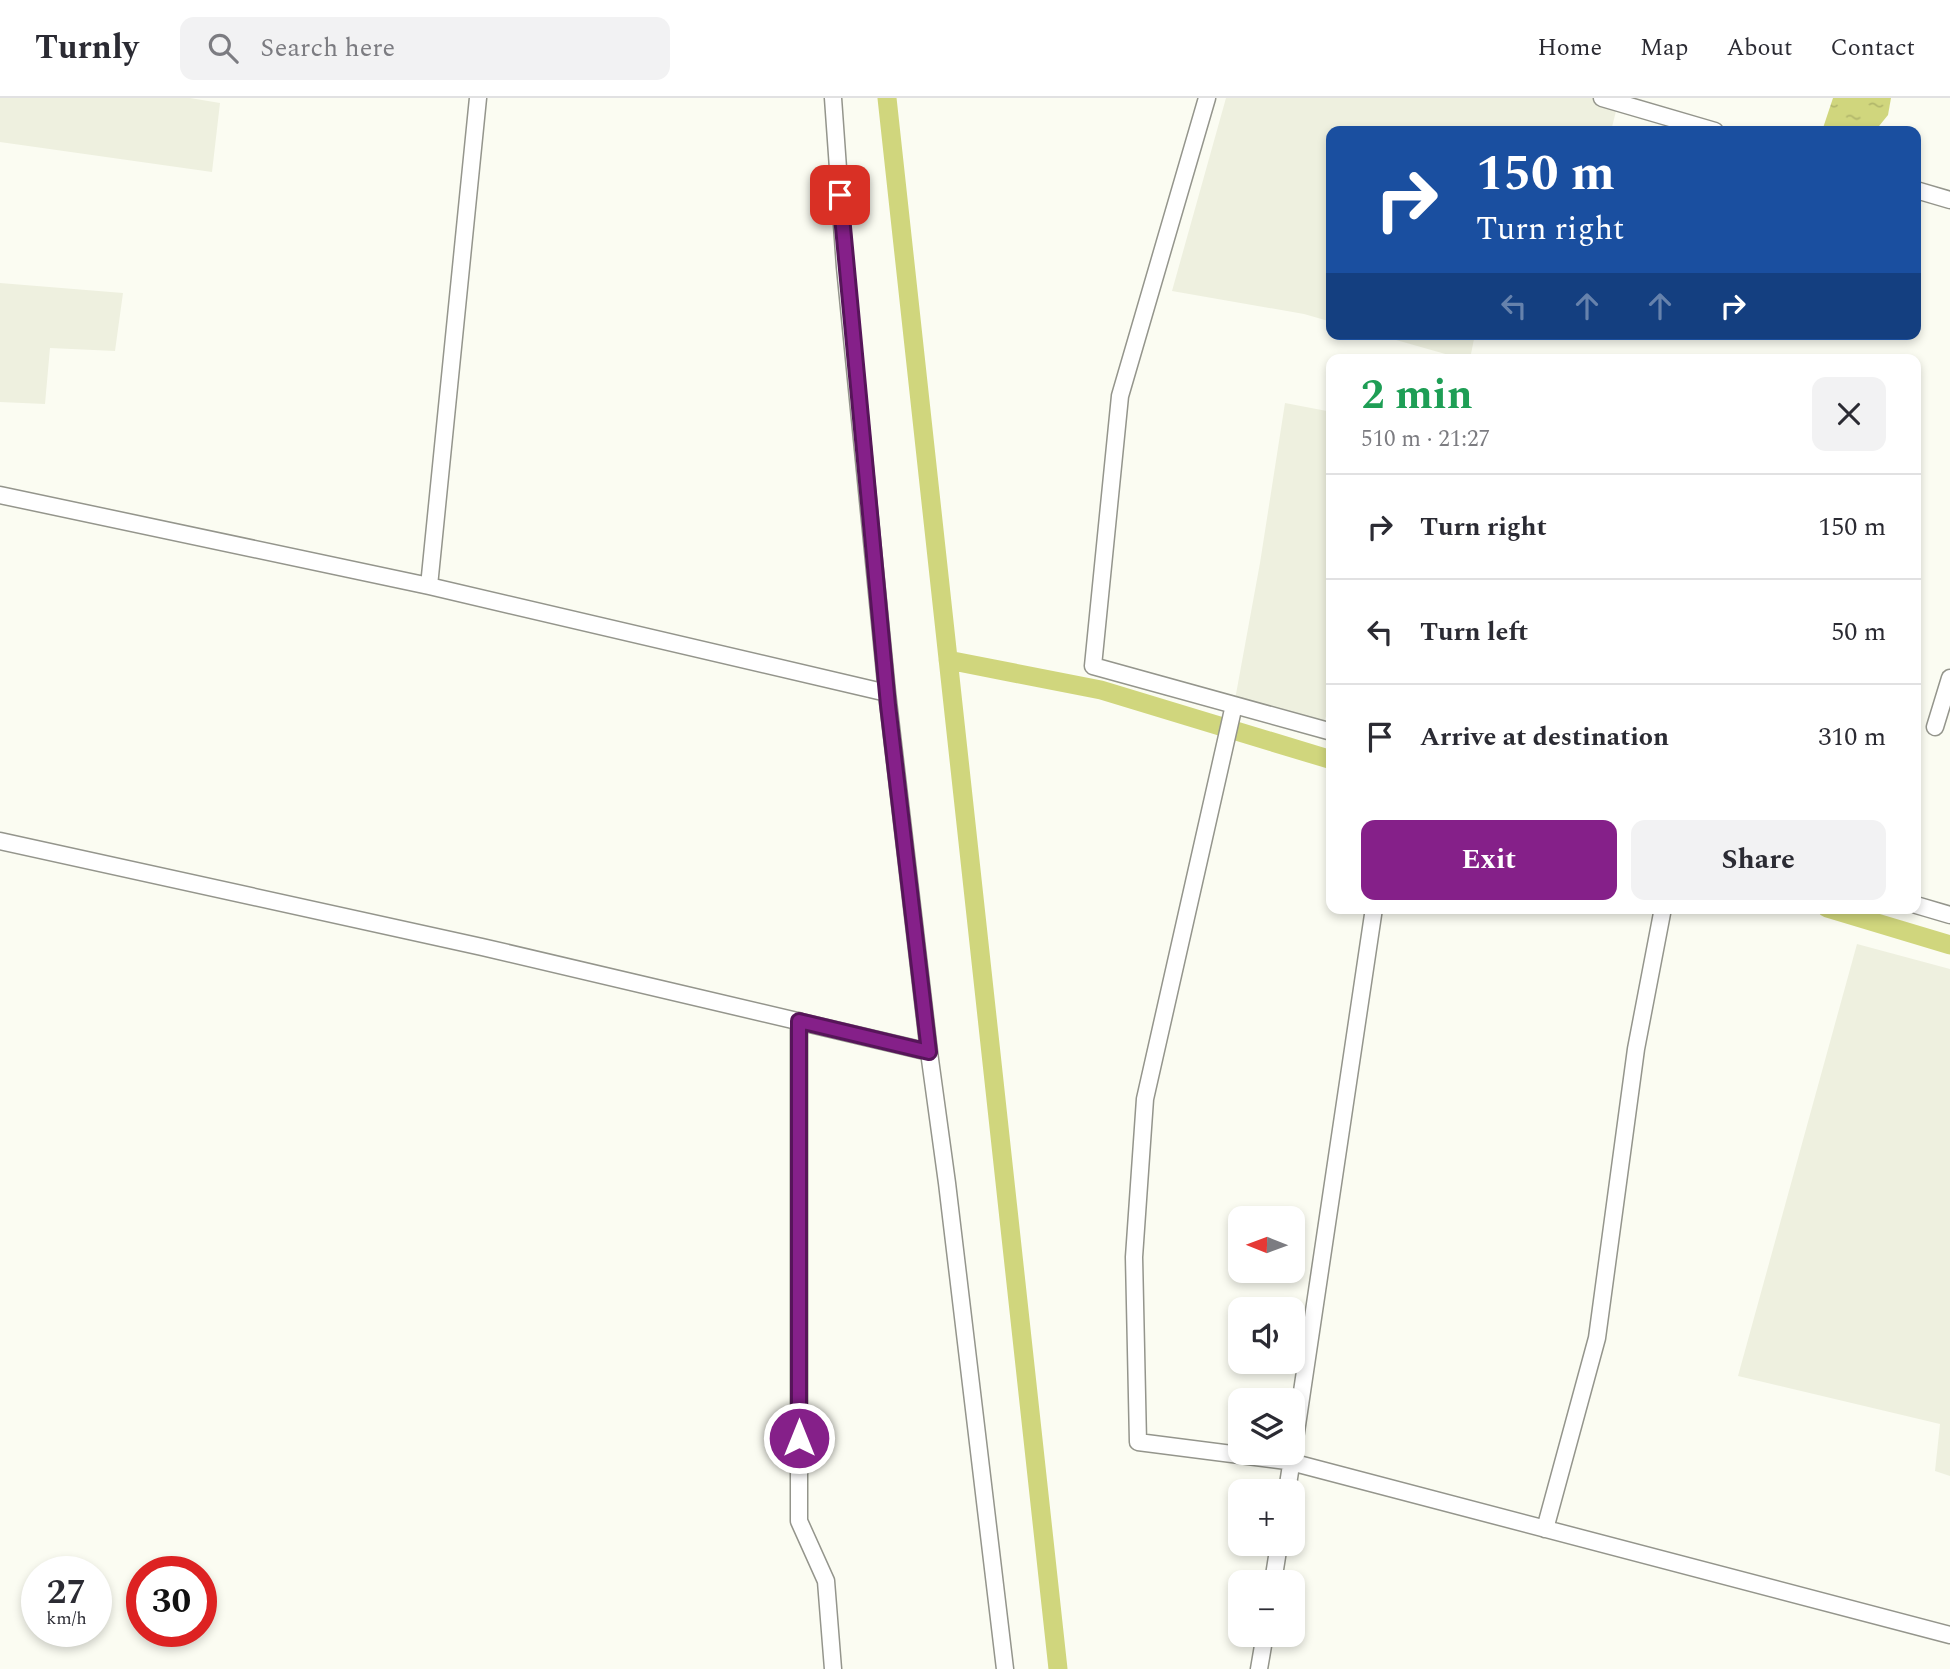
<!DOCTYPE html>
<html lang="en">
<head>
<meta charset="utf-8">
<style>
  :root { --surface:#fff; --page:#f2f2f3; --text:#2b2b33; --muted:#7c7c81; --line:#e1e1e2; --accent:#852089 }
  body { margin:0; font-family:Spectral,serif; background:var(--page); color:var(--text); height:100vh; display:flex; flex-direction:column; font-size:26px; white-space:nowrap }
  * { box-sizing:border-box; margin:0 }
  p { font-size:23px; color:var(--muted) }
  .icon { flex:none; width:38px; height:38px; fill:none; stroke:currentColor; stroke-width:2; stroke-linecap:round; stroke-linejoin:round }
  .map { position:relative; flex:1; overflow:hidden }
  .panel { position:absolute; left:1326px; top:256px; width:595px; height:560px; display:flex; flex-direction:column; background:var(--surface); border-radius:14px; box-shadow:0 4px 10px #0003 }
  .panel>* { flex:none }
  .guide { position:absolute; left:1326px; top:28px; width:595px; height:214px; border-radius:14px; box-shadow:0 4px 10px #0003; background:#1a4fa0; color:#fff; overflow:hidden }
  .needle { width:46px; rotate:271deg }
  .buttons { position:absolute; left:1228px; top:1108px; display:grid; gap:14px }
  .buttons a { display:grid; place-items:center; width:77px; height:77px; border-radius:14px; background:var(--surface); box-shadow:0 4px 10px #0003; font-size:35px }
  .speed { position:absolute; left:21px; top:1458px; display:flex; gap:14px; font-size:35px; font-weight:700; text-align:center }
  .speed>* { display:grid; place-content:center; width:91px; height:91px; border-radius:50%; background:var(--surface); box-shadow:0 4px 10px #0003; line-height:1 }
  .speed small { font-size:18px; font-weight:400 }
  .speed .limit { border:10px solid #d22; background:#fff; color:#111 }
  .pin { position:absolute; display:grid; place-items:center; width:60px; height:60px; color:#fff; margin:-30px; border-radius:14px; box-shadow:0 4px 10px #0006 }
  .me { position:absolute; width:77px; margin:-38px; rotate:0deg; stroke-linejoin:round; filter:drop-shadow(0 0 5px #0008) }
  .turn { display:flex; align-items:center; gap:24px; height:147px; padding:0 35px; font-size:32px }
  .turn .icon { width:91px; height:91px; stroke-width:2.5 }
  .turn b { display:block; font-size:49px; line-height:60px }
  .lanes { display:flex; align-items:center; height:66px; padding:0 35px; background:#0003; justify-content:center; gap:35px; direction:ltr }
  .lanes .off { opacity:.35 }
  .round { display:grid; place-items:center; flex:none; width:74px; height:74px; border-radius:14px; background:var(--page) }
  .overview { display:flex; align-items:center; justify-content:space-between; height:119px; padding:0 35px }
  h1 { font-size:42px; font-weight:700; line-height:52px; color:#1e9e55 }
  .cta { display:flex; gap:14px; margin-top:auto; padding:14px 35px }
  .cta a { flex:1; height:80px; border-radius:14px; background:var(--accent); color:#fff; font-size:28px; font-weight:700; line-height:80px; text-align:center }
  .cta a+a { background:var(--page); color:var(--text) }
  ul { padding:0; list-style:none }
  li { display:flex; align-items:center; gap:21px; height:105px; padding:0 35px; border-top:2px solid var(--line) }
  li div { flex:1 }
  li b { display:block; font-size:26px }
  li em { font-style:normal }
  header { display:flex; align-items:center; gap:42px; box-sizing:border-box; height:98px; padding:0 35px; background:var(--surface); border-bottom:2px solid var(--line) }
  header strong { font-size:33px }
  nav { display:flex; gap:38px; margin-inline-start:auto; font-size:24px }
  .search { width:490px; height:63px; background:var(--page); display:flex; align-items:center; gap:18px; box-sizing:border-box; padding:0 24px; border-radius:14px; color:var(--muted); font-size:26px }
  .map>svg:first-child { display:block }
</style>
</head>
<body>
<header>
<strong>Turnly</strong>
<div class="search"><svg class="icon" aria-label="search" viewBox="0 0 24 24"><circle cx="10" cy="10" r="6"/><path d="M15 15l6 6"/></svg>Search here</div>
<nav><a>Home</a><a>Map</a><a>About</a><a>Contact</a></nav>
</header>
<div class="map">
<svg width="1950" height="1571" viewBox="0 0 1950 1571">
  <defs>
    <pattern id="water-ripples" width="26" height="14" patternUnits="userSpaceOnUse" patternTransform="scale(1.75)"><rect width="26" height="14" fill="#d0d67d"/><path d="M2 4q2-2 4 0t4 0M15 11q2-2 4 0t4 0" fill="none" stroke="#b2b76b"/></pattern>
  </defs>
  <rect width="100%" height="100%" fill="#fbfcf2"/>
  <path fill="#eef0df" d="M 0,0 L 190,0 L 220,5 L 212,74 L 0,44 Z
    M 1226,0 L 1602,0 L 1618,5 L 1611,33 L 1332,33 L 1332,224 L 1304,216 L 1172,193 Z
    M 0,185 L 123,195 L 115,253 L 50,250 L 45,306 L 0,304 Z
    M 1375,236 L 1475,236 L 1470,261 L 1463,261 Z
    M 1285,305 L 1332,314 L 1332,590 L 1323,632 L 1234,607 L 1260,465 Z
    M 1857,846 L 1950,871 L 1950,1378 L 1935,1373 L 1940,1326 L 1738,1278 Z"/>
  <path fill="url(#water-ripples)" d="M 1833,0 L 1891,0 L 1888,17 L 1875,33 L 1822,33 Z"/>
  <g fill="none" stroke-linecap="round" stroke-linejoin="round">
    <path stroke="#d0d67d" stroke-width="19" d="M 887,0 L 1058,1571
      M 948,562 L 1101,592 L 1332,662
      M 1827,810 L 1950,847"/>
    <defs>
      <path id="street" d="M 833,0 L 845,169 L 887,595 L 929,954 L 947,1085 L 1005,1571
        M 1207,0 L 1120,298 L 1093,568 L 1332,634
        M 1602,0 L 1715,33
        M 1916,92 L 1950,102
        M 0,397 L 429,488 L 887,595
        M 429,488 L 478,0
        M 1234,607 L 1145,1001 L 1134,1159 L 1138,1344 L 1287,1363 L 1950,1537
        M 1935,629 L 1950,580
        M 0,743 L 482,849 L 929,954
        M 1916,807 L 1950,817
        M 799,923 L 799,1423 L 826,1483 L 833,1571
        M 1293,1354 L 1374,810
        M 1287,1393 L 1293,1354
        M 1545,1431 L 1597,1240 L 1636,951 L 1663,810
        M 1273,1484 L 1279,1446
        M 1259,1571 L 1265,1536"/>
    </defs>
    <use href="#street" stroke="#94958c" stroke-width="19"/>
    <use href="#street" stroke="#fff" stroke-width="16"/>
  </g>
  <g fill="none" stroke-linecap="round" stroke-linejoin="round">
    <defs>
      <path id="route" d="M 799,1340 L 799,923 L 929,954 L 888,607 L 840,97"/>
    </defs>
    <use href="#route" stroke="#561559" stroke-width="18"/>
    <use href="#route" stroke="#852089" stroke-width="12"/>
  </g>
</svg>
<div class="buttons">
<a><svg class="needle" viewBox="-14 -14 28 28"><path d="M0-13l5 13h-10z" fill="#e53935"/><path d="M0 13l5-13h-10z" fill="#7c7c81"/></svg></a>
<a><svg class="icon" aria-label="sound" viewBox="0 0 24 24"><path d="M4 9h4l5-4v14l-5-4H4zM17 9q2 3 0 6"/></svg></a>
<a><svg class="icon" aria-label="layers" viewBox="0 0 24 24"><path d="M12 4l9 5-9 5-9-5zM3 14l9 5 9-5"/></svg></a>
<a>+</a>
<a>−</a>
</div>
<div class="speed"><div>27<small>km/h</small></div><div class="limit">30</div></div>
<div class="pin" style="left:840px;top:97px;background:#d93025"><svg class="icon" aria-label="arrive" viewBox="0 0 24 24"><path d="M6 21V4h12l-3 4 3 4H6"/></svg></div>
<svg class="me" style="left:799px;top:1340px" viewBox="-20 -20 40 40"><circle r="17" fill="#852089" stroke="#fff" stroke-width="3"/><path d="M0-11L8 9 0 5-8 9z" fill="#fff"/></svg>
<div class="guide">
<div class="turn"><svg class="icon" aria-label="right" viewBox="0 0 24 24"><path d="M7 20v-9h11M14 6l5 5-5 5"/></svg><div><b>150 m</b>Turn right</div></div>
<div class="lanes"><svg class="icon off" aria-label="left" viewBox="0 0 24 24"><path d="M17 20v-9H6M10 6l-5 5 5 5"/></svg><svg class="icon off" aria-label="ahead" viewBox="0 0 24 24"><path d="M12 20V5M6 11l6-6 6 6"/></svg><svg class="icon off" aria-label="ahead" viewBox="0 0 24 24"><path d="M12 20V5M6 11l6-6 6 6"/></svg><svg class="icon" aria-label="right" viewBox="0 0 24 24"><path d="M7 20v-9h11M14 6l5 5-5 5"/></svg></div>
</div>
<section class="panel">
<div class="overview"><div><h1>2 min</h1><p>510 m · 21:27</p></div><a class="round"><svg class="icon" aria-label="close" viewBox="0 0 24 24"><path d="M6 6l12 12M18 6L6 18"/></svg></a></div>
<ul>
<li><svg class="icon" aria-label="right" viewBox="0 0 24 24"><path d="M7 20v-9h11M14 6l5 5-5 5"/></svg><div><b>Turn right</b></div><em>150 m</em></li>
<li><svg class="icon" aria-label="left" viewBox="0 0 24 24"><path d="M17 20v-9H6M10 6l-5 5 5 5"/></svg><div><b>Turn left</b></div><em>50 m</em></li>
<li><svg class="icon" aria-label="arrive" viewBox="0 0 24 24"><path d="M6 21V4h12l-3 4 3 4H6"/></svg><div><b>Arrive at destination</b></div><em>310 m</em></li>
</ul>
<div class="cta"><a>Exit</a><a>Share</a></div>
</section>
</div>
</body>
</html>
